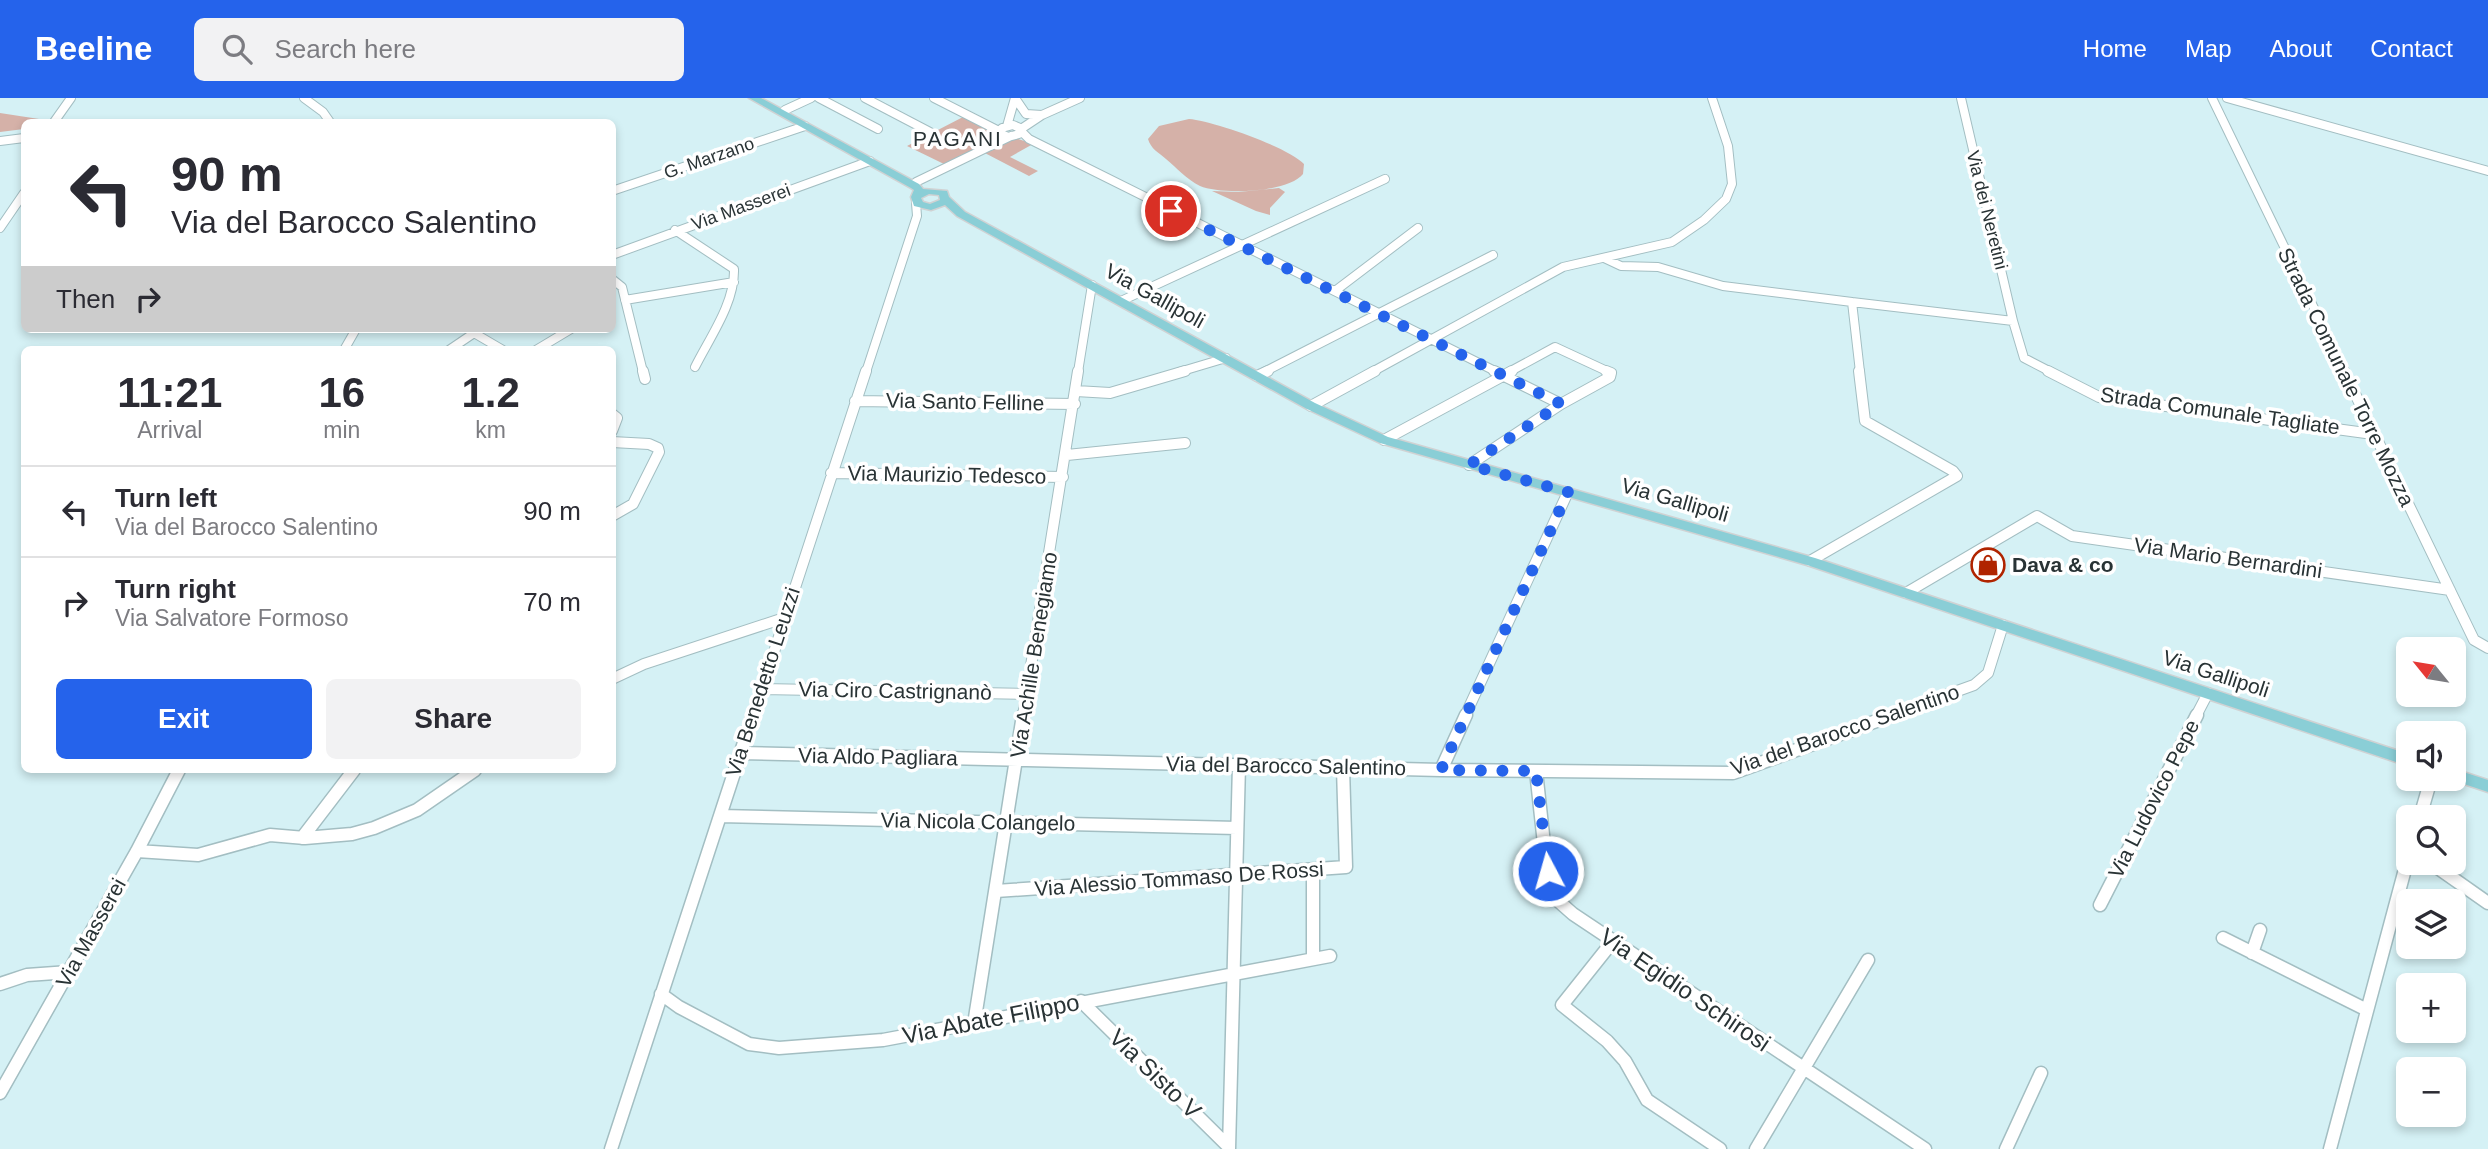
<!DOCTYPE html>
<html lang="en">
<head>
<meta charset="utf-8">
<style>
  :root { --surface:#fff; --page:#f2f2f3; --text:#2b2b33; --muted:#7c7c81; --line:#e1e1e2; --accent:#2563eb }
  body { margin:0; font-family:Arial,sans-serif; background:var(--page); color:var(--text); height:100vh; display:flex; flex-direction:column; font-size:26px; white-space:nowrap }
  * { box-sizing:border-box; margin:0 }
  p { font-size:23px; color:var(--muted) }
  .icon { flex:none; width:38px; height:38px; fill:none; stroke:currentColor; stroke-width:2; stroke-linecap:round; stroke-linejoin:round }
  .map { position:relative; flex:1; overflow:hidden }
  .drawer { position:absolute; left:21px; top:248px; width:595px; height:427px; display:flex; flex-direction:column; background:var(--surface); border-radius:10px; box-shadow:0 4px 10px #0003 }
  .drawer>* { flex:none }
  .hud { position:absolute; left:21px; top:21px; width:595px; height:214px; border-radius:10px; box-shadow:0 4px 10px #0003; background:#fff; color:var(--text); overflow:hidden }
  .needle { width:46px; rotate:300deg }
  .controls { position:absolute; left:2396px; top:539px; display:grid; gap:14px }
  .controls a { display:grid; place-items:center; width:70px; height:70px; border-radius:10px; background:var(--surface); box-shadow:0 4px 10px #0003; font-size:35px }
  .pin { position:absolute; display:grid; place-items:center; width:60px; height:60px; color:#fff; margin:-30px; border:4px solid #fff; border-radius:50%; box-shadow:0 2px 7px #0007 }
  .me { position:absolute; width:77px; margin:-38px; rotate:354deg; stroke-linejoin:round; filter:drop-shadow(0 0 5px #0008) }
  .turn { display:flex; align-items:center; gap:24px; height:147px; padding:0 35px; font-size:32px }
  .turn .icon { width:91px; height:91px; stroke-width:2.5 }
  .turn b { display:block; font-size:49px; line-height:60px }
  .then { display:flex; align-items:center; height:66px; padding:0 35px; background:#0003; gap:14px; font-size:26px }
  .eta { display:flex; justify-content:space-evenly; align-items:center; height:119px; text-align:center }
  .eta b { font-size:42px; font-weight:700; line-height:49px }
  .button { display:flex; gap:14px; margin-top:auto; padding:14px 35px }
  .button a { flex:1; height:80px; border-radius:10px; background:var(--accent); color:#fff; font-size:28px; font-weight:700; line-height:80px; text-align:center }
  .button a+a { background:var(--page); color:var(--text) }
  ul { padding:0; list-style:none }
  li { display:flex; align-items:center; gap:21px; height:91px; padding:0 35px; border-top:2px solid var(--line) }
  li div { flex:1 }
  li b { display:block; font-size:26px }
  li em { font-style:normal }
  header { display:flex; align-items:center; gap:42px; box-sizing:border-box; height:98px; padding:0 35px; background:var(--accent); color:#fff }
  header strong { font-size:33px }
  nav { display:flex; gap:38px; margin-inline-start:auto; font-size:24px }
  .search { width:490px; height:63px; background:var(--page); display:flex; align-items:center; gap:18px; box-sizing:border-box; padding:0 24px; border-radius:10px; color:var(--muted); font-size:26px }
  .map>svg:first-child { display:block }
</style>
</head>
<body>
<header>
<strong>Beeline</strong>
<div class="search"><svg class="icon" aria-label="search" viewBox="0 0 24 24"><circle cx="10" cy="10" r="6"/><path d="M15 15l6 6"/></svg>Search here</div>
<nav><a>Home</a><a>Map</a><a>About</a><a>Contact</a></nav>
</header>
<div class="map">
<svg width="2488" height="1051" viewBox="0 0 2488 1051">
  <rect width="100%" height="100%" fill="#d5f1f5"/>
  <path fill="#d5b1a8" d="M 0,15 L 52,23 L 24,24 L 24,31 L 0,34 Z
    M 963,19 L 995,32 L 999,40 L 946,67 L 907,48 Z
    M 1189,21 C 1213,23 1288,49 1304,66 L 1303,76 C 1288,95 1221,97 1200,88 C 1186,81 1177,70 1166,61 C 1158,54 1151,51 1148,41 L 1159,28 Z
    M 1015,40 L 1033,46 L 1010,59 L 1038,73 L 1029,78 L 981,53 Z
    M 1279,90 L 1285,94 L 1270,110 L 1270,117 L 1256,113 L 1212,93 L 1238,94 Z"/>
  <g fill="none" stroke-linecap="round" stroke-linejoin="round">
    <defs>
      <path id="minor-far2" d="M 304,0 L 323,14 L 330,24
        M 819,0 L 878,31
        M 865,0 L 930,34
        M 934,0 L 999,33
        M 1015,0 L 1026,16 L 1042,17
        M 1961,0 L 2013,223
        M 2212,0 L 2345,274
        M 2227,0 L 2488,73
        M 785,12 L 811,0
        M 54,24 L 71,0
        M 1013,27 L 1020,30 L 1019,36 L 1008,39 L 999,35 L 1002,30 Z
        M 1007,28 L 1015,0
        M 1021,31 L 1042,17 L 1080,0
        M 1021,33 L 1029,41 L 1497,274
        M 0,43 L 24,40
        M 916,84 L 1011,38
        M 612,93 L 805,28
        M 0,130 L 24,95
        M 675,132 L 734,171 C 735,205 710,239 695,269
        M 612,157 L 870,63
        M 1604,160 L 1621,168 L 1658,169 L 1723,188 L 1852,204
        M 612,181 L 622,189 L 643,274
        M 1335,193 L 1418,130
        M 625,202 L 734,184
        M 1121,203 L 1385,81
        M 474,235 L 503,252
        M 344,252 L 356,231
        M 449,252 L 480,231
        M 536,252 L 571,231
        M 866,274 L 917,118 L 916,105
        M 1078,274 L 1092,187
        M 1179,274 L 1226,260
        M 1264,274 L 1493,157
        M 1372,274 L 1563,169 L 1672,144 L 1704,122 L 1726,101 L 1732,86 L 1728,48 L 1712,0
        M 1509,274 L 1555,249 L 1609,274
        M 1860,274 L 1852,204 L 2013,223 L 2024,260 L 2051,274"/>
      <path id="minor-far1" d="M 643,273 L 645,281
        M 1494,273 L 1561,306
        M 2048,273 L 2099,299 L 2373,336
        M 2344,273 L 2474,542 L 2488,550
        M 1257,278 L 1268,273
        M 1076,293 L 1110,295 L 1185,273
        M 855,303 L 1075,306
        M 1311,308 L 1375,273
        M 612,316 L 617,320 L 612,333
        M 1384,342 L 1512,273
        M 612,344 L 649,346 L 658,350 L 659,354 L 633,406 L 612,418
        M 1067,357 L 1185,345
        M 1469,367 L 1561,306 L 1610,279 L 1611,275 L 1606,273
        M 831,375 L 1063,379
        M 1810,463 L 1957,378 L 1953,373 L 1865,323 L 1859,273
        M 1906,495 L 2037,418 L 2072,438 L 2450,492
        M 612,581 L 644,566 L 784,520
        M 761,591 L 1029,596
        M 753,618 L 866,273
        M 1023,618 L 1078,273
        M 1465,618 L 1568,394
        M 1888,618 L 1974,587 L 1988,575 L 2003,527
        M 2196,618 L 2208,595"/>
      <path id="minor" d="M 740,655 L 1441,672 L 1733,675 L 1893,617
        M 1441,672 L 1466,617
        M 1536,673 L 1547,773 L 1556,801 L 1573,816 L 1925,1051
        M 720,718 L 1237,730
        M 2420,719 L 2431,681
        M 302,740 L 354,672
        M 137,753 L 198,757 L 270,737 L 305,740 L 352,736 L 374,730 L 417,712 L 475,672
        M 2431,765 L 2488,805
        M 1313,772 L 1313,861
        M 996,793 L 1346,769 L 1343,670
        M 2100,807 L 2197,617
        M 2223,840 L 2367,912
        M 1613,843 L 1562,907 L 1607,943 L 1625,963 L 1647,1002 L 1720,1051
        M 2252,855 L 2260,832
        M 0,886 L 27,877 L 69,874
        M 661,896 L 679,909 L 749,946 L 779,950 L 883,942 L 1330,858
        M 1081,903 L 1229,1049
        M 974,926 L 1023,617
        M 0,995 L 137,753 L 179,672
        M 611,1051 L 753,617
        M 1229,1051 L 1239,667
        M 1756,1051 L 1868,862
        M 2006,1051 L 2041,975
        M 2330,1051 L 2408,760"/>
      <path id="major" d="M 749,0 L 761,0 L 919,86 L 923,91 L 947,93 L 949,99 L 965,114 L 1315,305 L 1388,339 L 1815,460 L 2408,656 L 2408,668 L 1807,467 L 1380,345 L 1307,311 L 957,118 L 945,107 L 931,112 L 914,108 L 911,99 L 914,92 L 911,90 ZM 929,96 L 939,97 L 940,102 L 930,106 L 923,104 L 921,100 Z
        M 2454,671 L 2488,682 L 2488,694 L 2449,681 L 2454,681 Z"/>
    </defs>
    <use href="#minor-far2" stroke="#a3bec2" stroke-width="10"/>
    <use href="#minor-far1" stroke="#a3bec2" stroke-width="12"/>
    <use href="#minor" stroke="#a3bec2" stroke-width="15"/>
    <use href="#major" stroke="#d0d2d3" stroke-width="3"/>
    <use href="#minor-far2" stroke="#fff" stroke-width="8"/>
    <use href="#minor-far1" stroke="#fff" stroke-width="10"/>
    <use href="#minor" stroke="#fff" stroke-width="12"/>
    <use href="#major" fill="#8aced6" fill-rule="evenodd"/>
  </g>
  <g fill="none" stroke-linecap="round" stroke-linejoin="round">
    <path stroke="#2563eb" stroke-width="12" stroke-dasharray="0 21.6" d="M 1171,113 L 1561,306 L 1469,367 L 1568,394 L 1441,672 L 1536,673 L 1548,773"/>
  </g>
  <defs>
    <symbol id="shop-ring" viewBox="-11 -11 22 22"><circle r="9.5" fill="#fff" stroke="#b02400" stroke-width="1.5"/><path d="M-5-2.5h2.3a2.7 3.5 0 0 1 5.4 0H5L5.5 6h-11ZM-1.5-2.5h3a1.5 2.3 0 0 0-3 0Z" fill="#b02400"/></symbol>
  </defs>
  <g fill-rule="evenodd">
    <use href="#shop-ring" x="1969" y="448" width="38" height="38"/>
  </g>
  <g text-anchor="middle" stroke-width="7" stroke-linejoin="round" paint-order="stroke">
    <g font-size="18" fill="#293335" stroke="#fff">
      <text transform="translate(709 60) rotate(-19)" y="6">G. Marzano</text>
      <text transform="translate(741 109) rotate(-20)" y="6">Via Masserei</text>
      <text transform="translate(1987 112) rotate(76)" y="6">Via dei Neretini</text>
    </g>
    <g font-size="21" letter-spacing="2" fill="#293335" stroke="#fff">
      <text x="958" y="48">PAGANI</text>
    </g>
    <g font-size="21" fill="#293335" stroke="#fff">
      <text transform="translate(1155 198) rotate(29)" y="7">Via Gallipoli</text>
      <text transform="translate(2346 279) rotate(64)" y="7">Strada Comunale Torre Mozza</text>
      <text transform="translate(965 304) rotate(1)" y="7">Via Santo Felline</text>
      <text transform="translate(2220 313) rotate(8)" y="7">Strada Comunale Tagliate</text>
      <text transform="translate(947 377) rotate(1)" y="7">Via Maurizio Tedesco</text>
      <text transform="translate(1675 402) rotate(16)" y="7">Via Gallipoli</text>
      <text transform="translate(2228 460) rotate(8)" y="7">Via Mario Bernardini</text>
      <text transform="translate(1034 557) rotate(-81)" y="7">Via Achille Benegiamo</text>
      <text transform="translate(2216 576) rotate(18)" y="7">Via Gallipoli</text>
      <text transform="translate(763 584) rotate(-72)" y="7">Via Benedetto Leuzzi</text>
      <text transform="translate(895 593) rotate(1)" y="7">Via Ciro Castrignanò</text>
      <text transform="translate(1845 632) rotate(-19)" y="7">Via del Barocco Salentino</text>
      <text transform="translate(878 659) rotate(1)" y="7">Via Aldo Pagliara</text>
      <text transform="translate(1286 668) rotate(1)" y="7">Via del Barocco Salentino</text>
      <text transform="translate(2154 701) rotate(-63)" y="7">Via Ludovico Pepe</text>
      <text transform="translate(978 724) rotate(1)" y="7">Via Nicola Colangelo</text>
      <text transform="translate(1179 781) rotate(-4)" y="7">Via Alessio Tommaso De Rossi</text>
      <text transform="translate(91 835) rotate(-61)" y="7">Via Masserei</text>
    </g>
    <g font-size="21" font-weight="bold" fill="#293335" stroke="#fff" text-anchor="start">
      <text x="2012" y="474">Dava &amp; co</text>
    </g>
    <g font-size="24" fill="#293335" stroke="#fff">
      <text transform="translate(1685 892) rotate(34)" y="8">Via Egidio Schirosi</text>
      <text transform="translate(991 921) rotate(-11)" y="8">Via Abate Filippo</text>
      <text transform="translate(1155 976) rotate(44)" y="8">Via Sisto V</text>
    </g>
  </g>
</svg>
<div class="controls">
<a><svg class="needle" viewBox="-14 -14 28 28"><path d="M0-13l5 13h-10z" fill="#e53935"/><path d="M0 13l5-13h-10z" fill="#7c7c81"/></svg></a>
<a><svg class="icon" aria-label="sound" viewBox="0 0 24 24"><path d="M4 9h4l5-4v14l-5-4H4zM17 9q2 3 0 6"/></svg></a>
<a><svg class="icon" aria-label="search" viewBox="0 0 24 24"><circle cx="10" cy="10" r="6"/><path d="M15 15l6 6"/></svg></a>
<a><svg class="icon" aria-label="layers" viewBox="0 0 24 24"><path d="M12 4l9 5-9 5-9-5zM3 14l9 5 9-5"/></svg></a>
<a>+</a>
<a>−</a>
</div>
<div class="pin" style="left:1171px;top:113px;background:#d93025"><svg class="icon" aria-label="arrive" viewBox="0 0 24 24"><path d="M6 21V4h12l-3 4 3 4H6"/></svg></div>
<svg class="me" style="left:1548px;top:773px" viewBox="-20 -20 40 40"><circle r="17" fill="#2563eb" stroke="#fff" stroke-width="3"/><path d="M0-11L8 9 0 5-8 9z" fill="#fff"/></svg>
<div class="hud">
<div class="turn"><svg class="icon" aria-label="left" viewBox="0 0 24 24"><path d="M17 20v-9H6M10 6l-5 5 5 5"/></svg><div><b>90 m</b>Via del Barocco Salentino</div></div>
<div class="then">Then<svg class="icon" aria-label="right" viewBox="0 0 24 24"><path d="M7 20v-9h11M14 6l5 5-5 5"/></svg></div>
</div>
<section class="drawer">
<div class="eta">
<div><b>11:21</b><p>Arrival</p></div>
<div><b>16</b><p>min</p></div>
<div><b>1.2</b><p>km</p></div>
</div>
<ul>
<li><svg class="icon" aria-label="left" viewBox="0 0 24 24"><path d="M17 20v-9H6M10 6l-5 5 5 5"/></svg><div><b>Turn left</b><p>Via del Barocco Salentino</p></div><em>90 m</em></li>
<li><svg class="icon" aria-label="right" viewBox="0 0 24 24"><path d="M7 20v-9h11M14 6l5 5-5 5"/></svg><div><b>Turn right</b><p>Via Salvatore Formoso</p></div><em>70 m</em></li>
</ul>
<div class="button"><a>Exit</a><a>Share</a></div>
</section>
</div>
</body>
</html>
